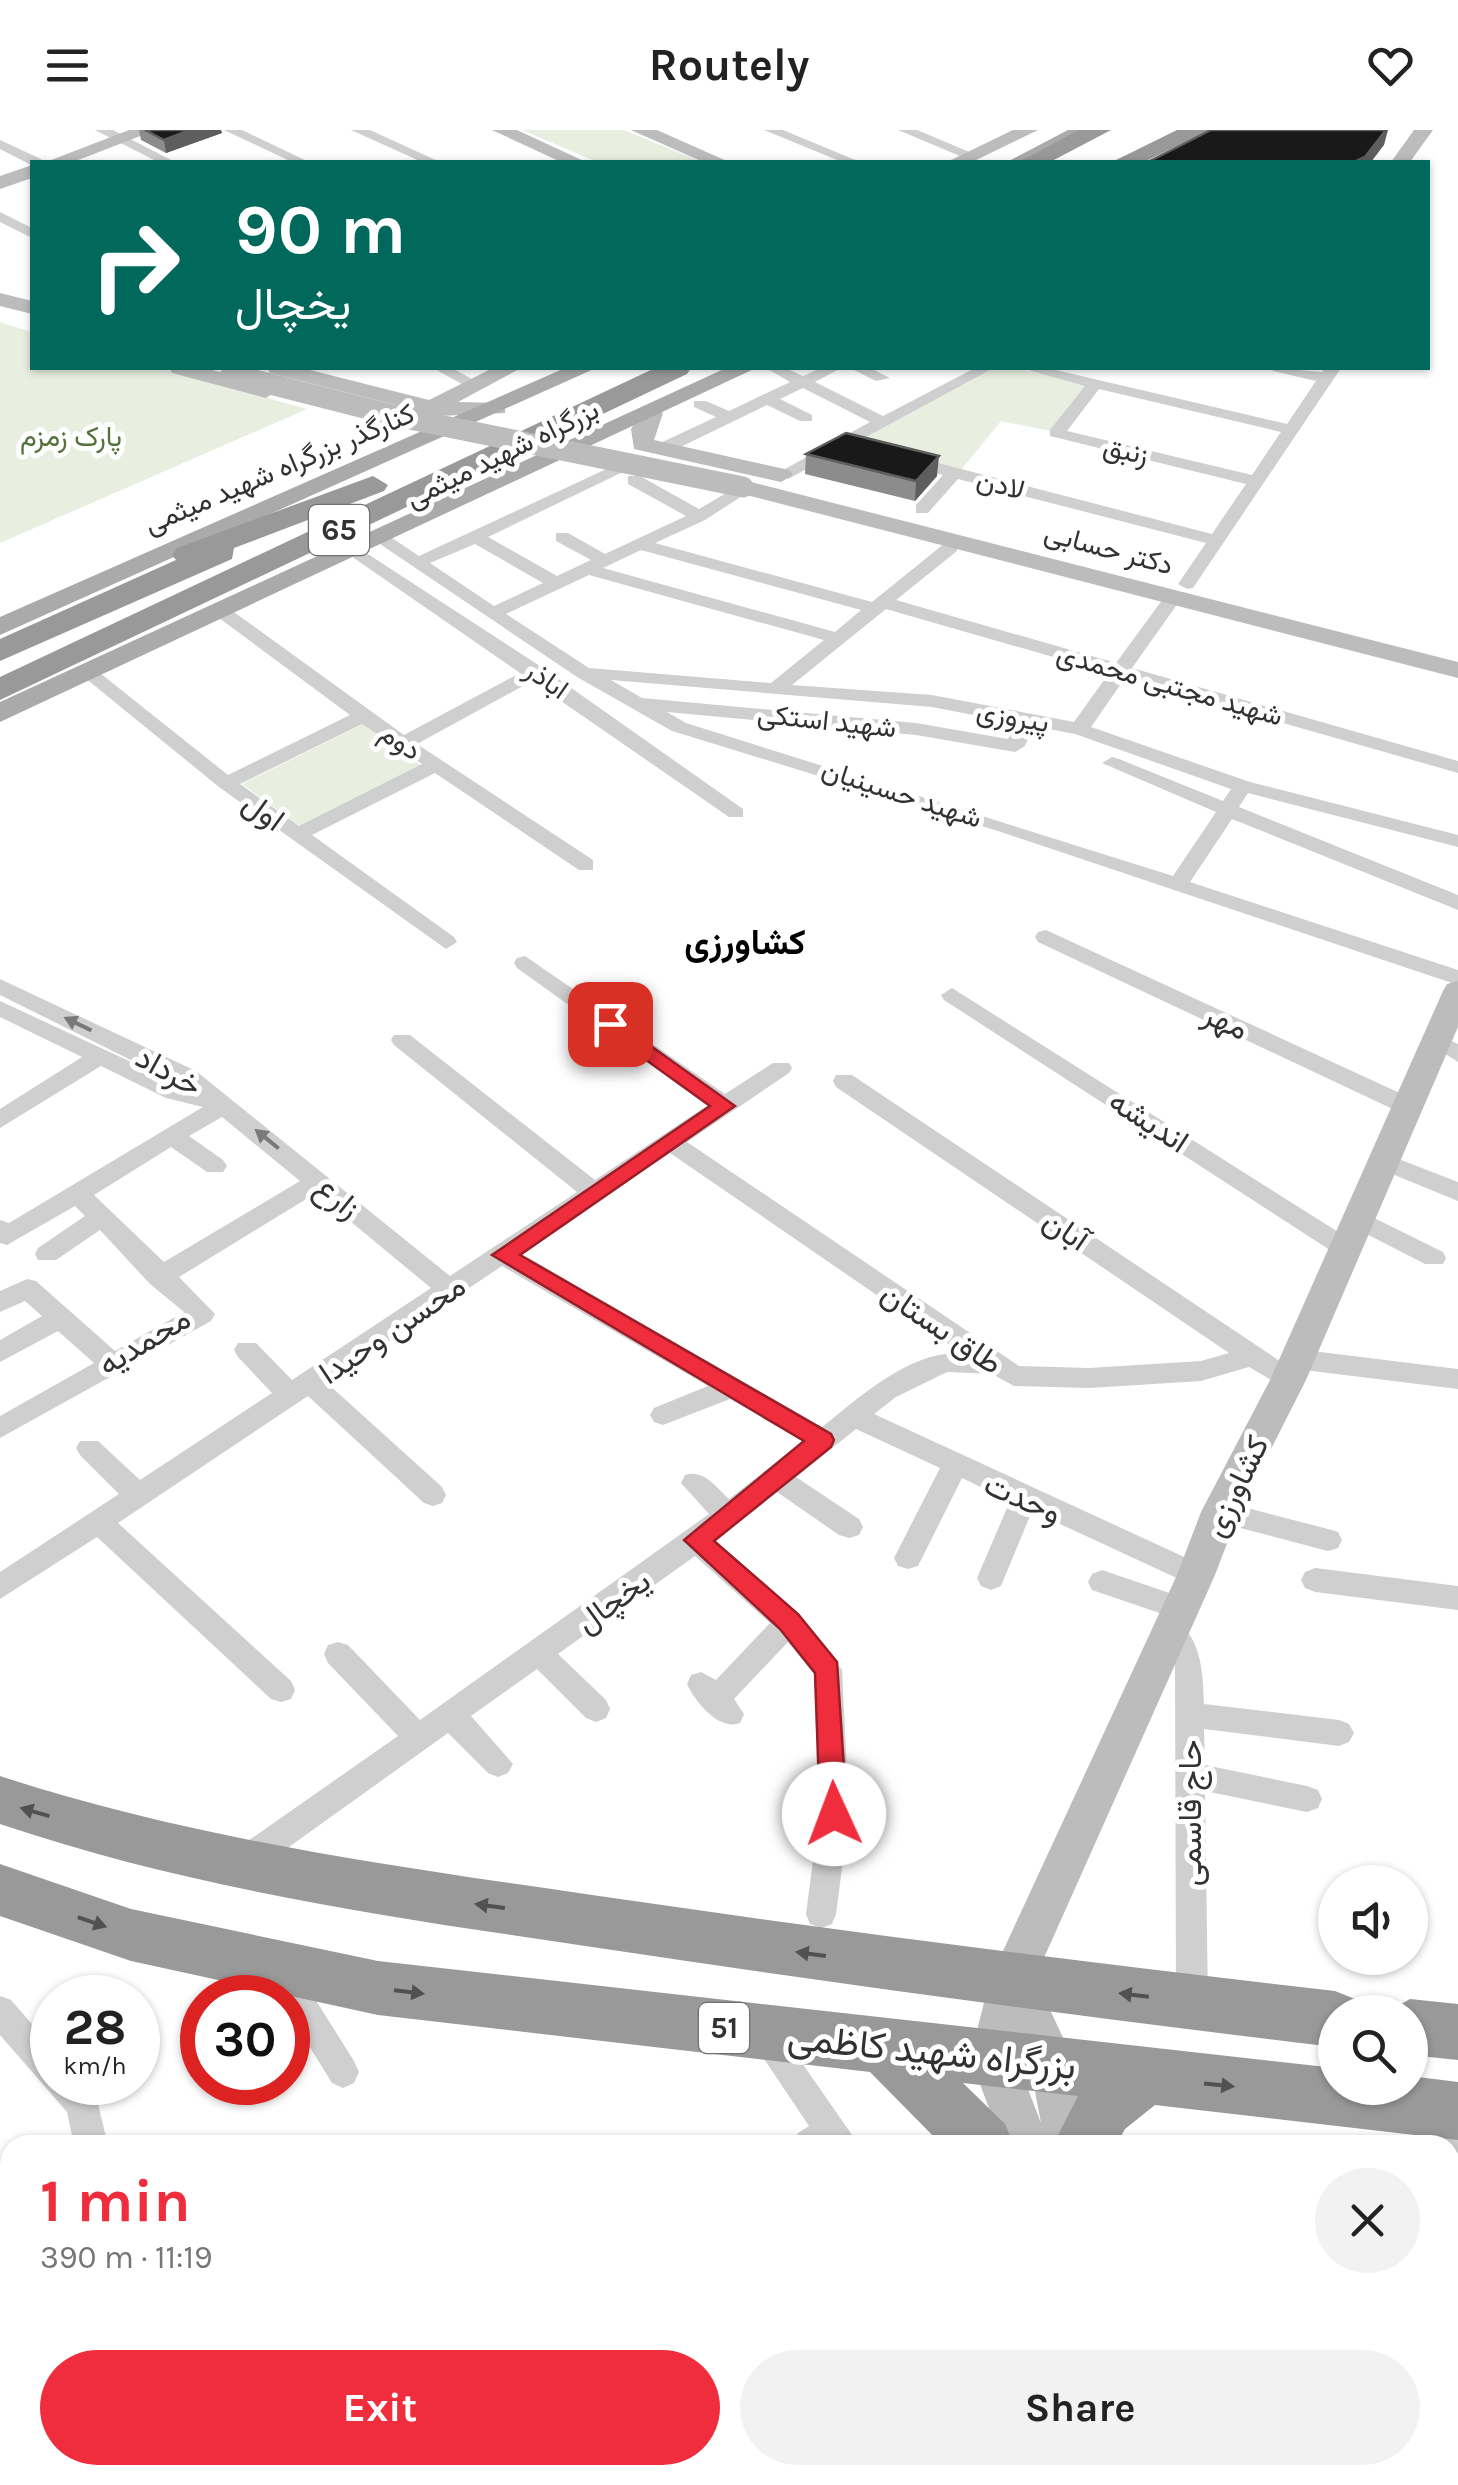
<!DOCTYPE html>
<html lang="en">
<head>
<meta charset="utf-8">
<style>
  :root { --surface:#fff; --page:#f2f2f2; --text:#222; --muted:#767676; --accent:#f02d3c }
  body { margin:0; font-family:Karla,Vazirmatn,sans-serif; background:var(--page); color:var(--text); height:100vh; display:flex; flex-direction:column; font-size:38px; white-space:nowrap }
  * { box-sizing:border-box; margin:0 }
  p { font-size:32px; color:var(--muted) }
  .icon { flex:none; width:55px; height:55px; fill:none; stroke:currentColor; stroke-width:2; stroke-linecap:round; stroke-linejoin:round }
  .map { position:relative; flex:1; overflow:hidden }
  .drawer { position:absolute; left:0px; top:2005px; width:1460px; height:350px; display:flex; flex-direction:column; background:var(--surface); border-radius:30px 30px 0 0; box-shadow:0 2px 8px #0004 }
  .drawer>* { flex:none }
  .top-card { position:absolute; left:30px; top:30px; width:1400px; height:210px; border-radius:0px; box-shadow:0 2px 8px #0004; background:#00695c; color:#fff; overflow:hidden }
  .fabs { position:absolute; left:1318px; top:1735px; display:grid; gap:20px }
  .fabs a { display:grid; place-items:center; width:110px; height:110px; border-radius:50%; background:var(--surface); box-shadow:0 2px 8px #0004; font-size:50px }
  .speed { position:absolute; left:30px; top:1845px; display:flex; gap:20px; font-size:50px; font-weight:700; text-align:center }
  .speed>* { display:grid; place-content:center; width:130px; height:130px; border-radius:50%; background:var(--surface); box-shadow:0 2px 8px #0004; line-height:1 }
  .speed small { font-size:25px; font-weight:400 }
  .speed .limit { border:15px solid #d22; background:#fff; color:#111 }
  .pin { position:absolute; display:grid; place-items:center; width:85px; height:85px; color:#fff; margin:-42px; border-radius:20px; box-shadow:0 5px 15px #0006 }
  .me { position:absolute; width:110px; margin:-55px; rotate:358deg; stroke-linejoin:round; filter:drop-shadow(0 0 8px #0008) }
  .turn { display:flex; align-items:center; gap:35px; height:210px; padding:0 40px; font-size:45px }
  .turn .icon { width:130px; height:130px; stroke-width:2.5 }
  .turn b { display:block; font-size:70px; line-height:85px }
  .round { display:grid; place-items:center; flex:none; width:105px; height:105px; border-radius:52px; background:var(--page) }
  .head { display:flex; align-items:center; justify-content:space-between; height:170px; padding:0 40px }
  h1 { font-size:60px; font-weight:700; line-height:75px; color:var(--accent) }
  .action { display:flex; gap:20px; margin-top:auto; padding:20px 40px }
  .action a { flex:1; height:115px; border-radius:60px; background:var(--accent); color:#fff; font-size:40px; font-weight:700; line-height:115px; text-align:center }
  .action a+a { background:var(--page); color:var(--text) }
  header { display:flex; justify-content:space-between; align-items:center; height:130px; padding:0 40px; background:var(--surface); font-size:45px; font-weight:700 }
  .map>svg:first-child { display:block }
</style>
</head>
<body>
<header><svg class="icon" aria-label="menu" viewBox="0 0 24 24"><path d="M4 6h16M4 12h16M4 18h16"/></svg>Routely<svg class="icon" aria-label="heart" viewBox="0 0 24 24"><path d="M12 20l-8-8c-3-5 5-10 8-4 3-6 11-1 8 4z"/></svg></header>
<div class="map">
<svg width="1458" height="2355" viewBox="0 0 1458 2355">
  <rect width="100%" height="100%" fill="#fff"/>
  <path fill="#e8efe0" d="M 522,0 L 624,0 L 702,32 L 597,32 Z
    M 0,192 L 32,202 L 32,238 L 159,238 L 307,279 L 0,413 Z
    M 995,238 L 1015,238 L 1088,254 L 1051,301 L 1001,291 L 961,340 L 855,312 Z
    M 363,594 L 422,636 L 301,697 L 242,654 Z"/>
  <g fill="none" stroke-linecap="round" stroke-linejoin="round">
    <path fill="#cfcfcf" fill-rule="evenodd" d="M 95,0 L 113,0 L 175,32 L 158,32 Z
      M 224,0 L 242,0 L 309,32 L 292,32 Z
      M 351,0 L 370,0 L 440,32 L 422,32 Z
      M 764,0 L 783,0 L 860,32 L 842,32 Z
      M 898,0 L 917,0 L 979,26 L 967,29 Z
      M 0,10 L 41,29 L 43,32 L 31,35 L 0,19 Z
      M 0,82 L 32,98 L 32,108 L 0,92 Z
      M 433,238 L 452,238 L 483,255 L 469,258 Z
      M 766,238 L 785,238 L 803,246 L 821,238 L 841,238 L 815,252 L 883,286 L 975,238 L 994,238 L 788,349 L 774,345 L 870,292 L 803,258 L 780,269 L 812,285 L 812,291 L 800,291 L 767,275 L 668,323 L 656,323 L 656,315 L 716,287 L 694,277 L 694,271 L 706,271 L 729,281 L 790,252 Z
      M 850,238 L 870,238 L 890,248 L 876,251 Z
      M 1021,238 L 1047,238 L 1287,294 L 1316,251 L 1273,241 L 1271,238 L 1322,242 L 1325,238 L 1341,238 L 1193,458 L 1187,459 L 1178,454 L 1206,413 L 958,349 L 928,383 L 916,383 L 916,375 L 943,345 L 901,334 L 899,330 L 907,325 L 1212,404 L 1246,354 L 1050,306 L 1050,300 L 1085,256 ZM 1099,259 L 1281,302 L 1252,345 L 1067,301 Z
      M 615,335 L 629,339 L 488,407 L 557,446 L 591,430 L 556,411 L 556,403 L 568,403 L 605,424 L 686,386 L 628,354 L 628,346 L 640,346 L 699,379 L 733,359 L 742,364 L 739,368 L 705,390 L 655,413 L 872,472 L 945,413 L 957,413 L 957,421 L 896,470 L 1116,533 L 1168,462 L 1174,461 L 1183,466 L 1132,538 L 1458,631 L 1458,643 L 1125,548 L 1091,597 L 1250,652 L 1458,705 L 1458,717 L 1248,663 L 1239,677 L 1458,765 L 1458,780 L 1232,689 L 1190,752 L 1458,840 L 1458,855 L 998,701 L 672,601 L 577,547 L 371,408 L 386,404 L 419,426 ZM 475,414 L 543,453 L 494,476 L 430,433 ZM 641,420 L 861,480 L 835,502 L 603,438 ZM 589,445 L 824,510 L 771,553 L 589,538 L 506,484 ZM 886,479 L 1109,543 L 1074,592 L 932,565 L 792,555 ZM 611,550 L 932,577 L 1015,593 L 1008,609 L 916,593 L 642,568 ZM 667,582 L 916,605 L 1015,622 L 1025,616 L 1033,596 L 1075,604 L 1231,659 L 1223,671 L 1119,629 L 1112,627 L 1102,633 L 1216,682 L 1173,746 L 686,593 Z
      M 354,415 L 543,538 L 743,679 L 743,687 L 729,687 L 532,551 L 417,614 L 593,730 L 593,740 L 579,740 L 435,643 L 312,705 L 454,807 L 457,812 L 446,819 L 219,657 L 79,543 L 88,537 L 95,539 L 228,645 L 350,585 L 215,485 L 215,477 L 227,477 L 404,605 L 520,543 L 348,424 L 345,420 ZM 362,594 L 422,634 L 299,696 L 240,654 Z
      M 1046,800 L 1415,970 L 1419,976 L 1407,984 L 1399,982 L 1038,812 L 1035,807 L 1038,802 Z
      M 525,826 L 725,964 L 773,933 L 789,933 L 792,938 L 789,943 L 687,1012 L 1019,1236 L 1089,1238 L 1201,1231 L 1229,1223 L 836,957 L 833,951 L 836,945 L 852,945 L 1262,1219 L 1297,1243 L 1301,1250 L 1297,1257 L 1288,1260 L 1249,1237 L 1201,1251 L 1089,1258 L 1014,1256 L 992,1244 L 947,1242 L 896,1267 L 874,1284 L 1206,1437 L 1210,1445 L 1206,1453 L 1196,1457 L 1032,1381 L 1001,1456 L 991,1460 L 981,1456 L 977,1448 L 1010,1371 L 962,1348 L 918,1436 L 908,1439 L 898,1436 L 894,1428 L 940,1338 L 856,1299 L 796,1347 L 859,1389 L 863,1397 L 859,1405 L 849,1408 L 839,1405 L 777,1362 L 715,1410 L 799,1484 L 842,1540 L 849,1684 L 836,1784 L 832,1794 L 821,1798 L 810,1794 L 806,1784 L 819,1684 L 814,1544 L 788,1512 L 734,1569 L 744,1584 L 740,1593 C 719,1601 696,1573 687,1554 L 691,1545 L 701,1542 L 716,1550 L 770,1493 L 695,1426 L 558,1524 L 606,1570 L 610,1579 L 606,1588 L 596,1592 L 586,1588 L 537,1539 L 471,1586 L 513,1634 L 508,1643 L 498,1647 L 488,1643 L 448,1603 L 254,1742 L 243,1746 L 232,1742 L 228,1732 L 232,1722 L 398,1606 L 328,1533 L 324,1524 L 328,1515 L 338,1512 L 348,1515 L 420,1590 L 709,1384 L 681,1353 L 685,1345 C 704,1339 716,1357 729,1369 L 803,1311 L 730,1269 L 663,1295 L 654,1292 L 650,1285 L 654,1278 L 708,1256 L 502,1136 L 327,1253 L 442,1357 L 446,1365 L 442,1373 L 433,1376 L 424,1373 L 308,1266 L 118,1393 L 291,1551 L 295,1560 L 291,1569 L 281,1572 L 271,1569 L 97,1407 L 0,1469 L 0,1442 L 119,1364 L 80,1325 L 76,1318 L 80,1311 L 98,1311 L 140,1350 L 272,1263 L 238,1227 L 234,1220 L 238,1213 L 256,1213 L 292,1250 L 431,1158 L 316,1063 L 179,1147 L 215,1184 L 211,1191 L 0,1308 L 0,1286 L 94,1233 L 58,1201 L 0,1232 L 0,1210 L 42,1186 L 25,1171 L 0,1182 L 0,1161 L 27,1149 L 36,1151 L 115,1221 L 184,1182 L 150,1154 L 100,1100 L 56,1130 L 38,1130 L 35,1124 L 38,1118 L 85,1086 L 75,1076 L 7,1115 L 0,1113 L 0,1090 L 9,1093 L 203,977 L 166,968 L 101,936 L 0,998 L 0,979 L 82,927 L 0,887 L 0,871 L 185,957 L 0,865 L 0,849 L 196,941 L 450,1146 L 577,1062 L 394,915 L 391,910 L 394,905 L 410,905 L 595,1050 L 708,975 L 517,838 L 514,833 L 517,828 ZM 222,987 L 300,1051 L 164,1132 L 94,1065 L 171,1017 L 207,1042 L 223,1042 L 227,1036 L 223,1030 L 189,1006 ZM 670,1023 L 961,1223 C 909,1221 860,1267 822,1297 L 520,1123 Z
      M 952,858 L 1354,1112 L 1357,1118 L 1354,1124 L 1336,1124 L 944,870 L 941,865 Z
      M 1437,904 L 1458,914 L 1458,932 L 1426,912 L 1429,907 Z
      M 1383,1023 L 1458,1052 L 1458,1071 L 1375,1037 L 1371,1031 L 1375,1025 Z
      M 1358,1080 L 1443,1122 L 1446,1128 L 1443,1134 L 1425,1134 L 1349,1095 L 1346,1089 L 1349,1083 Z
      M 1296,1219 L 1458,1239 L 1458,1259 L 1296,1239 L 1287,1236 L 1283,1229 L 1287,1222 Z
      M 1220,1371 L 1328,1399 L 1338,1402 L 1342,1410 L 1338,1418 L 1328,1421 L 1210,1390 L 1207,1382 L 1210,1374 Z
      M 1315,1438 L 1458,1456 L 1458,1480 L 1315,1462 L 1305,1458 L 1301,1450 L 1305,1442 Z
      M 1102,1440 L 1190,1470 L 1194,1478 L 1190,1486 L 1180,1490 L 1092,1460 L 1088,1452 L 1092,1444 Z
      M 1168,1488 C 1202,1500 1203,1544 1204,1574 L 1339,1590 L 1349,1594 L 1354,1603 L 1349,1612 L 1339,1616 L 1204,1599 L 1205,1635 L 1307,1656 L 1318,1660 L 1322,1669 L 1318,1678 L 1307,1682 L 1205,1661 L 1208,1873 L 1203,1884 L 1192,1888 L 1181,1884 L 1176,1873 L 1175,1534 L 1154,1500 L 1158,1492 Z
      M 279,1825 L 290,1829 L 354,1931 L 359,1942 L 354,1953 L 343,1958 L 332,1953 L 288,1882 L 288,1868 L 278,1868 L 263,1840 L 268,1829 Z
      M 0,1866 L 11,1870 L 52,1917 L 52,1952 L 85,1952 L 98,1974 L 108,2015 L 74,2015 L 67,1982 L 0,1905 Z
      M 764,1889 L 775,1894 L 859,2015 L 793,2015 L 798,2003 L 809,1996 L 748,1905 L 753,1894 Z
      M 1452,1999 L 1458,2002 L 1458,2039 L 1450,2035 L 1450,2015 L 1436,2015 L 1440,2004 Z
      M 10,2085 L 10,2121 L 0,2125 L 0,2089 Z
      M 10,2329 L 10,2345 L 34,2345 L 30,2355 L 0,2355 L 0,2336 Z
      M 382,2345 L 421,2345 L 417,2355 L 378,2355 Z
      M 449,2345 L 487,2345 L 483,2355 L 445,2355 Z
      M 662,2345 L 703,2345 L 699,2355 L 658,2355 Z
      M 746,2345 L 789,2345 L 793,2355 L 750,2355 Z"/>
    <path fill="#bcbcbc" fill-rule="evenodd" d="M 129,0 L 156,0 L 73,32 L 46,32 Z
      M 492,0 L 517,0 L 586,32 L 561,32 Z
      M 631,0 L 657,0 L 729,32 L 703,32 Z
      M 1013,0 L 1038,0 L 972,32 L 947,32 Z
      M 1414,0 L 1433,0 L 1410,32 L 1391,32 Z
      M 32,35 L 32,48 L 0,59 L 0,46 Z
      M 0,163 L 32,171 L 32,184 L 0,176 Z
      M 169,238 L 204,238 L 274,256 L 277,261 L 266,268 L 172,243 Z
      M 267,238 L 302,238 L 429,270 L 493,238 L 521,238 L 458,272 L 505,273 L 505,283 L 439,286 L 270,243 Z
      M 652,276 L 663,283 L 654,310 L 789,340 L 793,345 L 781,352 L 634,319 L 631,299 L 644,278 Z
      M 743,350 L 1458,532 L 1458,548 L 735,362 L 735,352 Z
      M 1458,851 L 1458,897 L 1306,1250 L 1239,1382 L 1215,1445 L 1035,1848 L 1075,1933 L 1091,2015 L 1003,2015 L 970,1928 L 990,1849 L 1177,1445 L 1201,1382 L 1270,1250 L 1443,861 L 1447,854 ZM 1019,1913 L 1030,1935 L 1041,1993 L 1016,1928 Z
      M 1227,2345 L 1281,2345 L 1286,2355 L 1231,2355 Z"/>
    <path fill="#aaa" fill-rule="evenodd" d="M 1068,0 L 1094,0 L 1032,32 L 1007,32 Z
      M 565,238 L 596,238 L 0,505 L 0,487 Z
      M 726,238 L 756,238 L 0,592 L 0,572 Z"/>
    <path fill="#999" fill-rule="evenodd" d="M 1079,0 L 1111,0 L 1050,32 L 1019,32 Z
      M 1177,0 L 1210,0 L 1144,32 L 1112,32 Z
      M 655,238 L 691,238 L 687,244 L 0,570 L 0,547 Z
      M 373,346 L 388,355 L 384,361 L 234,418 L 232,429 L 0,531 L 0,509 L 176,430 L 172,425 L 177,418 Z
      M 0,1646 C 193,1709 392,1736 592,1765 C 839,1801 1087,1833 1335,1861 L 1355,1869 L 1361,1882 L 1335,1882 L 1335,1917 C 1089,1888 844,1855 599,1818 C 396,1788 195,1760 0,1694 Z
      M 0,1734 L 131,1779 L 378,1831 L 1335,1938 L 1335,1958 L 1410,1958 L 1410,1946 L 1458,1952 L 1458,2010 L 1155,1975 L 1125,1999 L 1116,2015 L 1053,2015 L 1078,1966 L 963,1953 L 1005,1994 L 1014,2015 L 942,2015 L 870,1942 L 378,1885 L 131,1831 L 0,1786 Z
      M 1410,1869 L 1458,1874 L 1458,1930 L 1410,1925 L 1410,1882 L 1387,1882 Z"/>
    <path stroke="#bcbcbc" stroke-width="21" d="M 231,244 L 400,287 L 743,357"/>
  </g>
  <path fill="#8c8c8c" d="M 139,0 L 221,0 L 222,3 L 166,23 L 141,10 Z
    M 806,324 L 937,346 L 915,371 L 805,344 Z"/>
  <path fill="#5e5e5e" d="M 190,0 L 221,0 L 222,3 L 166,23 L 164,10 Z
    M 1386,0 L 1388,0 L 1384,15 L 1371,32 L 1354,32 Z
    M 939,326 L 937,346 L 915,371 L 916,351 Z"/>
  <path fill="#191919" stroke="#5e5e5e" stroke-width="2.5" d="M 145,0 L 190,0 L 164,10 Z
    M 1211,0 L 1386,0 L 1365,27 L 1354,32 L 1148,32 Z
    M 846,303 L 939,326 L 916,351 L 806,324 Z"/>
  <defs><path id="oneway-solid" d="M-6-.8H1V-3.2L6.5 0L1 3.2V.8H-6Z" transform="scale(2.5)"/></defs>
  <g fill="#797979">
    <use href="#oneway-solid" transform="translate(78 894) rotate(-154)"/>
    <use href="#oneway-solid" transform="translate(267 1009) rotate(-141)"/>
  </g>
  <g fill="#515151">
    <use href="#oneway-solid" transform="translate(35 1682) rotate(-164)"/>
    <use href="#oneway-solid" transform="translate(490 1776) rotate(-172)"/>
    <use href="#oneway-solid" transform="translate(92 1792) rotate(19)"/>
    <use href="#oneway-solid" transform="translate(811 1824) rotate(-172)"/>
    <use href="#oneway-solid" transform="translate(409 1862) rotate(7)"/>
    <use href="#oneway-solid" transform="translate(1134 1865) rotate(-173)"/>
    <use href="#oneway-solid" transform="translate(1219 1955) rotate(6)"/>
  </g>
  <path fill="#f02d3c" stroke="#9c1d27" stroke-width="2.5" d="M 610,887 L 735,976 L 520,1125 L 831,1304 L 834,1310 L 831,1317 L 714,1411 L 798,1484 L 837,1532 L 847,1684 L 843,1693 L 834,1696 L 824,1693 L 820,1684 L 815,1543 L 780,1499 L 684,1410 L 804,1311 L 492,1125 L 710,976 L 603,899 L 600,894 Z"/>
  <g text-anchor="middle" stroke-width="10" stroke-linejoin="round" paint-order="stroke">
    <g font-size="28" fill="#55723b" stroke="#fff">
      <text x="71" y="316">پارک زمزم</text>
    </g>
    <g font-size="28" fill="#323232" stroke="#fff">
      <text transform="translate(1126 320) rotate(13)" y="10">زنبق</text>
      <text transform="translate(502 323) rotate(-26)" y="10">بزرگراه شهید میثمی</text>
      <text transform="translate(279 338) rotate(-23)" y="10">کنارگذر بزرگراه شهید میثمی</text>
      <text transform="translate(1001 354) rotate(15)" y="10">لادن</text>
      <text transform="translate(1109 418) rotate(15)" y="10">دکتر حسابی</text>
      <text transform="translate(547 549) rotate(35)" y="10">اباذر</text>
      <text transform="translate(1170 554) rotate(16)" y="10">شهید مجتبی محمدی</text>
      <text transform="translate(1013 586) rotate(10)" y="10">پیروزی</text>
      <text transform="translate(827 590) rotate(6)" y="10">شهید استکی</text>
      <text transform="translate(401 611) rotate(34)" y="10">دوم</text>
      <text transform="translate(902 663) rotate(18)" y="10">شهید حسینیان</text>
    </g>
    <g fill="#fff" stroke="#707070" stroke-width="2.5">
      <rect x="309" y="375" width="60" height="50" rx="8"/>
      <rect x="699" y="1873" width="50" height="50" rx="8"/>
    </g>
    <g font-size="30" font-weight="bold" fill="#323232">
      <text x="339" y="410">65</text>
      <text x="724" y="1908">51</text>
    </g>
    <g font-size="32" fill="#323232" stroke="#fff">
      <text transform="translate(264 681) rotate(36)" y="11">اول</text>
      <text transform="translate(1226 891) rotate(25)" y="11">مهر</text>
      <text transform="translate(169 941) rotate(29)" y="11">خرداد</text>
      <text transform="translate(1149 991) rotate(33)" y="11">اندیشه</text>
      <text transform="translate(338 1067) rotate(39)" y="11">زارع</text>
      <text transform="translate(1066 1100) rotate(34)" y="11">آبان</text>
      <text transform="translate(942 1198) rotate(34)" y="11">طاق بستان</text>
      <text transform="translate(392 1199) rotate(-34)" y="11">محسن وحیدا</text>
      <text transform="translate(144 1211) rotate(-31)" y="11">محمدیه</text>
      <text transform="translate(1236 1356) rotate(-64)" y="11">کشاورزی</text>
      <text transform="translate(1023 1368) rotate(24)" y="11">وحدت</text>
      <text transform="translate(613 1471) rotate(-36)" y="11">یخچال</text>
      <text transform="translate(1190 1683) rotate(-90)" y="11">حاج قاسمی</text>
    </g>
    <g font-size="35" font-weight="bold" fill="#000" stroke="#fff">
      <text x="745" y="824">کشاورزی</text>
    </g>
    <g font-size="38" fill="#323232" stroke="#fff">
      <text transform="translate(932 1921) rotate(6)" y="13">بزرگراه شهید کاظمی</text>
    </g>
  </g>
</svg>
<div class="fabs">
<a><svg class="icon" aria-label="sound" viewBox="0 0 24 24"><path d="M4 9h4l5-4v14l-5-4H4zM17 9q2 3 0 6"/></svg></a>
<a><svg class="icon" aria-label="search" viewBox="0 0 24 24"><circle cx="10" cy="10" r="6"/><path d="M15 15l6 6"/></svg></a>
</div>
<div class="speed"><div>28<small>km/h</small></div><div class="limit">30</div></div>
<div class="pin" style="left:610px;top:894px;background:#d93025"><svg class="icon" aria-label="arrive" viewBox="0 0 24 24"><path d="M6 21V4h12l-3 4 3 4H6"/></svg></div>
<svg class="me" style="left:834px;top:1684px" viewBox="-20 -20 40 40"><circle r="19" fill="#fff"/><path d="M0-13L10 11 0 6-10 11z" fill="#f02d3c"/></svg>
<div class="top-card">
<div class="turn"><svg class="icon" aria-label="right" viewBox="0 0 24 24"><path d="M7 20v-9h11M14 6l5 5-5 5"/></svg><div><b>90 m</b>یخچال</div></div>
</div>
<section class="drawer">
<div class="head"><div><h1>1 min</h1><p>390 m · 11:19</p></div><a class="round"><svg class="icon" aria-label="close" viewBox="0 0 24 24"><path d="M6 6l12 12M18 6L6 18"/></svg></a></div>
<div class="action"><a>Exit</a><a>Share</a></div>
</section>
</div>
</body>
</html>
